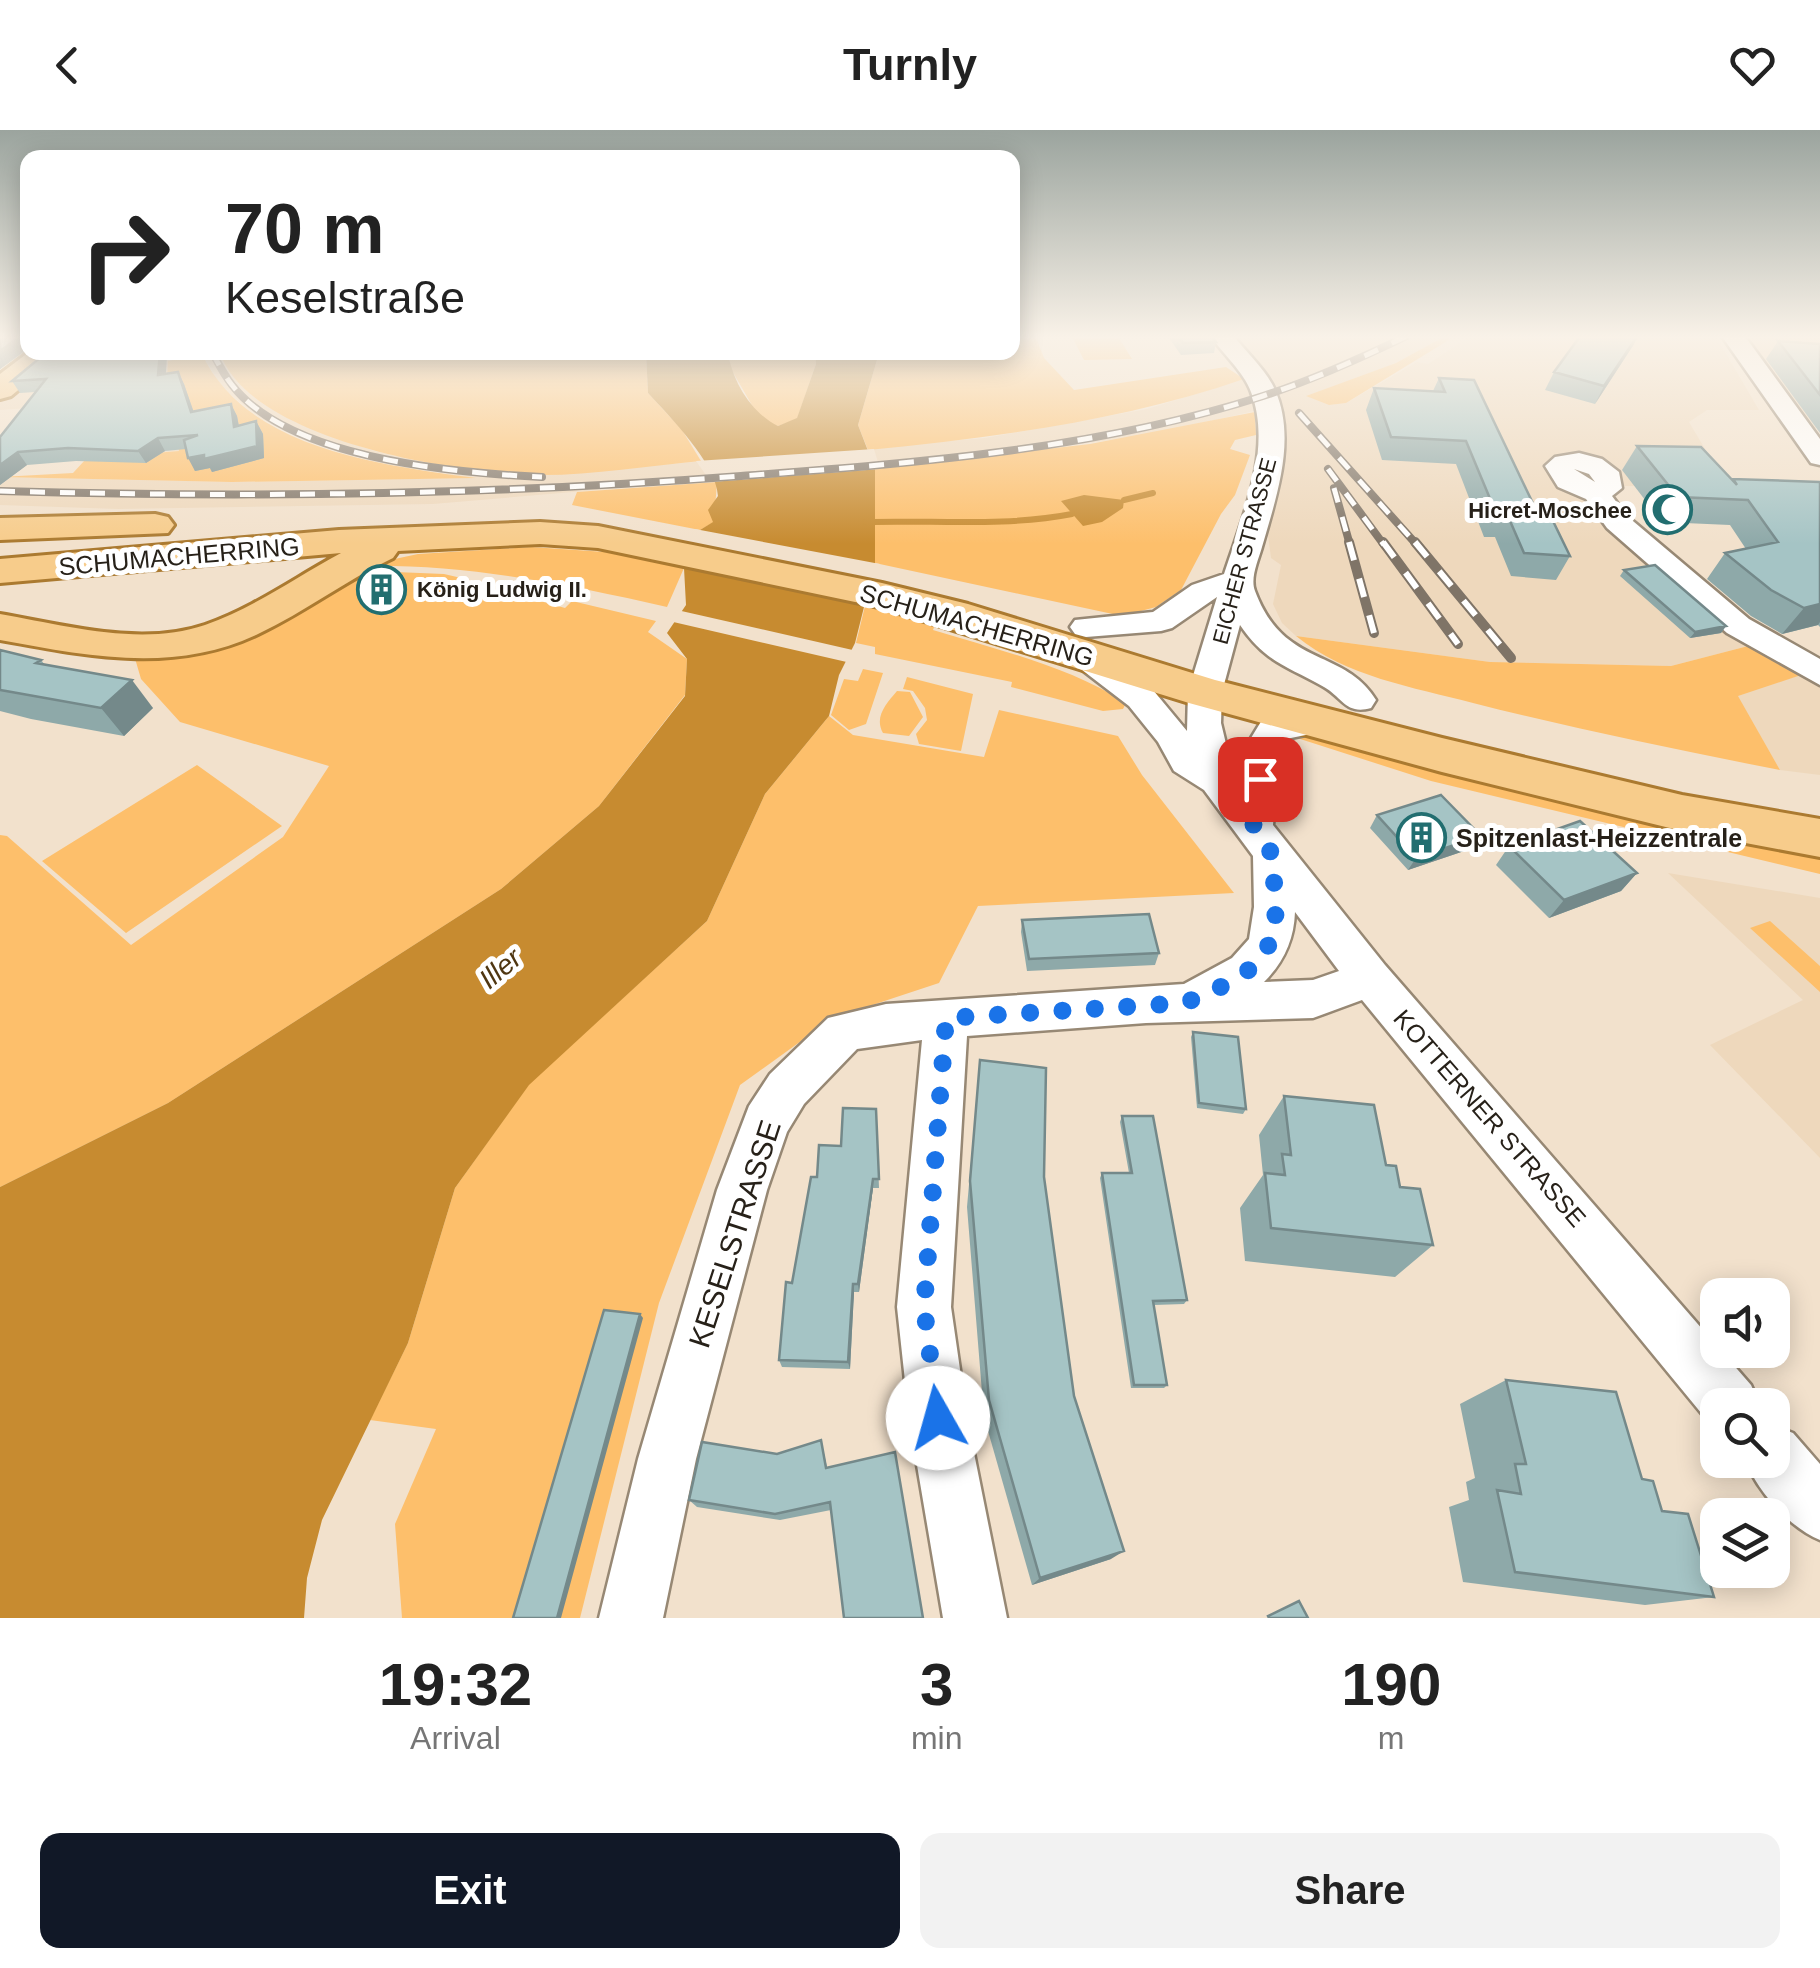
<!DOCTYPE html>
<html lang="en">
<head>
<meta charset="utf-8">
<style>
  :root { --surface:#fff; --page:#f2f2f2; --text:#222; --muted:#767676; --accent:#111827 }
  body { margin:0; font-family:Helvetica,sans-serif; background:var(--page); color:var(--text); height:100vh; display:flex; flex-direction:column; font-size:38px; white-space:nowrap }
  * { box-sizing:border-box; margin:0 }
  p { font-size:32px; color:var(--muted) }
  .icon { flex:none; width:55px; height:55px; fill:none; stroke:currentColor; stroke-width:2; stroke-linecap:round; stroke-linejoin:round }
  .map { position:relative; height:1488px; overflow:hidden }
  .side { display:flex; flex-direction:column; background:var(--surface); flex:1 }
  .side>* { flex:none }
  .banner { position:absolute; left:20px; top:20px; width:1000px; height:210px; border-radius:20px; box-shadow:0 5px 25px #0003; background:#fff; color:var(--text); overflow:hidden }
  .controls { position:absolute; left:1700px; top:1148px; display:grid; gap:20px }
  .controls a { display:grid; place-items:center; width:90px; height:90px; border-radius:20px; background:var(--surface); box-shadow:0 5px 25px #0003; font-size:50px }
  .pin { position:absolute; display:grid; place-items:center; width:85px; height:85px; color:#fff; margin:-42px; border-radius:20px; box-shadow:0 5px 15px #0006 }
  .me { position:absolute; width:110px; margin:-55px; rotate:353deg; stroke-linejoin:round; filter:drop-shadow(0 0 8px #0008) }
  .turn { display:flex; align-items:center; gap:35px; height:210px; padding:0 40px; font-size:45px }
  .turn .icon { width:130px; height:130px; stroke-width:2.5 }
  .turn b { display:block; font-size:70px; line-height:85px }
  .eta { display:flex; justify-content:space-evenly; align-items:center; height:170px; text-align:center }
  .eta b { font-size:60px; font-weight:800; line-height:70px }
  .primary-button { display:flex; gap:20px; margin-top:auto; padding:20px 40px }
  .primary-button a { flex:1; height:115px; border-radius:20px; background:var(--accent); color:#fff; font-size:40px; font-weight:800; line-height:115px; text-align:center }
  .primary-button a+a { background:var(--page); color:var(--text) }
  header { display:flex; justify-content:space-between; align-items:center; height:130px; padding:0 40px; background:var(--surface); font-size:45px; font-weight:800 }
  .map>svg:first-child { display:block }
</style>
</head>
<body>
<header><svg class="icon" aria-label="back" viewBox="0 0 24 24"><path d="M15 5l-7 7 7 7"/></svg>Turnly<svg class="icon" aria-label="heart" viewBox="0 0 24 24"><path d="M12 20l-8-8c-3-5 5-10 8-4 3-6 11-1 8 4z"/></svg></header>
<div class="map">
<svg width="1820" height="1488" viewBox="0 0 1820 1488">
  <rect width="100%" height="100%" fill="#f2e1cc"/>
  <path fill="#eed8bc" d="M 1232,205 L 1447,205 L 1396,233 L 1307,266 L 1329,275 L 1346,273 L 1417,232 L 1428,234 L 1472,205 L 1715,205 L 1759,280 L 1707,280 L 1689,292 L 1727,356 L 1589,356 L 1752,515 L 1671,536 L 1490,532 L 1296,506 L 1282,493 L 1273,474 L 1281,435 L 1271,428 L 1268,405 L 1284,317 L 1276,276 L 1153,304 L 995,326 L 433,374 L 118,379 L 0,375 L 0,347 L 232,352 L 469,348 L 364,328 L 285,301 L 260,288 L 222,258 L 202,224 L 171,285 L 179,321 L 116,326 L 118,272 L 0,280 L 0,272 L 65,223 L 220,223 L 238,253 L 276,282 L 322,303 L 374,321 L 426,332 L 534,345 L 985,308 L 1147,279 L 1244,249 Z
    M 1753,205 L 1820,205 L 1820,298 L 1809,298 L 1748,211 Z
    M 1807,543 L 1820,551 L 1820,645 L 1780,640 L 1737,565 Z
    M 1668,743 L 1820,768 L 1820,1028 L 1710,915 L 1803,870 Z"/>
  <path fill="#fdbf6b" d="M 1013,205 L 1035,205 L 1044,228 L 1074,260 L 1226,237 L 1244,249 C 1123,291 996,307 868,320 L 858,295 L 879,223 L 1012,222 Z
    M 1071,205 L 1117,205 L 1132,229 L 1084,230 Z
    M 1447,205 L 1457,205 L 1346,273 L 1329,275 L 1306,266 L 1396,233 Z
    M 220,223 L 646,223 L 648,263 L 682,300 L 701,331 C 646,336 589,346 534,345 C 453,343 250,310 220,223 Z
    M 728,223 L 815,223 L 816,234 L 797,289 L 778,296 L 760,289 L 731,239 Z
    M 202,224 C 247,320 383,335 476,348 L 232,352 L 0,347 L 73,343 L 97,317 L 118,326 L 179,321 L 166,267 L 168,231 Z
    M 1255,282 L 1256,305 L 1235,310 L 1230,319 L 1250,325 L 1235,365 L 1221,384 L 1181,460 L 1156,477 L 1122,486 L 875,433 L 875,339 L 1090,314 Z
    M 717,352 L 714,392 L 700,400 L 572,375 L 577,362 Z
    M 532,417 L 605,422 L 684,438 L 667,477 C 566,454 465,434 362,436 L 418,424 Z
    M 347,440 L 444,444 L 526,463 L 526,467 L 565,478 L 572,471 L 656,491 L 648,502 L 687,529 L 685,565 L 599,676 L 501,759 L 168,973 L 0,1057 L 0,705 L 7,706 L 131,815 L 283,707 L 329,636 L 180,592 L 141,549 L 134,525 Z
    M 865,476 L 936,492 L 933,500 C 998,520 1068,536 1126,573 L 1123,579 L 1103,581 L 1011,557 L 1012,552 L 875,524 L 875,517 L 856,513 Z
    M 1296,506 L 1490,532 L 1671,536 L 1752,515 L 1807,543 L 1738,566 L 1780,640 C 1677,620 1575,599 1473,573 C 1413,557 1346,547 1296,506 Z
    M 863,539 L 883,543 L 866,594 L 849,600 L 831,585 L 844,549 L 858,551 Z
    M 907,547 L 973,564 L 961,621 L 919,614 L 916,604 L 927,590 L 925,578 L 913,561 L 903,559 Z
    M 897,561 L 910,562 L 923,587 L 909,606 L 883,603 C 874,587 886,574 897,561 Z
    M 999,580 L 1118,606 L 1142,645 L 1234,763 L 978,776 L 939,853 L 833,888 L 740,955 L 659,1173 L 580,1488 L 402,1488 L 395,1394 L 436,1299 L 370,1290 L 408,1213 L 455,1058 L 529,954 L 707,791 L 765,664 L 829,586 L 853,605 L 984,627 Z
    M 1299,600 L 1820,718 L 1820,744 L 1431,651 L 1294,607 Z
    M 197,635 L 282,696 L 126,803 L 42,731 Z
    M 1770,791 L 1820,836 L 1820,862 L 1750,798 Z"/>
  <path fill="#c78b30" d="M 646,223 L 728,223 C 733,253 752,283 778,296 L 797,288 L 816,234 L 815,223 L 879,223 L 858,295 L 875,339 L 875,433 L 855,513 L 839,545 L 829,586 L 765,664 L 707,791 L 529,955 L 455,1058 L 408,1213 L 322,1390 L 307,1448 L 304,1488 L 0,1488 L 0,1057 L 168,973 L 501,759 L 599,676 L 685,566 L 687,529 L 667,503 L 686,475 L 684,438 L 700,400 L 713,392 L 708,380 L 718,366 C 716,333 670,287 648,263 Z
    M 1084,365 L 1124,370 L 1123,378 L 1102,392 L 1083,396 L 1061,371 Z"/>
  <path fill="#f2e1cc" d="M 874,319 L 880,339 L 711,352 L 696,331 Z
    M 695,399 L 880,434 L 870,477 L 679,437 Z
    M 677,480 L 857,521 L 851,533 L 669,491 Z"/>
  <g fill="none" stroke-linecap="round" stroke-linejoin="round">
    <path stroke="#c78b30" stroke-width="6" d="M 1124,370 L 1153,363
      M 866,392 C 935,390 1005,397 1072,384"/>
    <defs>
      <path id="minor" d="M 1210,205 L 1233,205 C 1246,222 1267,241 1275,260 C 1297,309 1276,368 1262,417 C 1258,431 1250,448 1255,461 C 1284,539 1343,517 1376,570 L 1371,578 C 1346,585 1343,568 1324,557 C 1287,536 1266,533 1240,495 L 1222,562 L 1221,593 L 1234,647 L 1239,653 L 1243,621 L 1262,590 L 1318,580 L 1330,584 L 1336,592 L 1330,600 L 1286,609 L 1279,621 L 1273,695 L 1385,835 L 1751,1255 L 1760,1275 L 1718,1275 L 1718,1298 L 1711,1295 L 1362,870 L 1313,888 L 1146,893 L 967,906 L 951,1177 L 967,1288 L 1007,1488 L 943,1488 L 909,1288 L 897,1177 L 922,910 L 857,919 L 804,974 L 787,1002 L 767,1060 L 696,1329 L 663,1488 L 599,1488 L 638,1329 L 717,1060 L 749,976 L 770,944 L 828,888 L 886,874 L 1184,854 L 1232,828 L 1249,809 L 1254,777 L 1253,726 L 1204,660 L 1174,641 L 1158,612 L 1129,576 L 1060,523 L 1064,516 L 1076,513 L 1088,516 L 1153,560 L 1187,601 L 1188,562 L 1217,467 L 1172,498 L 1161,501 L 1086,507 L 1075,504 L 1070,497 L 1075,490 L 1153,482 L 1192,455 L 1224,444 C 1242,389 1273,319 1251,262 C 1244,242 1222,223 1210,205 ZM 1295,782 L 1339,841 L 1313,850 L 1264,852 C 1284,832 1294,810 1295,782 Z
        M 1721,205 L 1744,205 L 1820,309 L 1820,335 L 1811,333 Z
        M 1579,323 L 1602,329 L 1619,342 L 1622,358 L 1612,366 L 1627,386 L 1749,489 L 1820,529 L 1820,555 L 1727,503 L 1607,398 L 1586,369 L 1558,357 L 1545,336 L 1555,327 ZM 1574,339 L 1589,344 L 1595,352 Z
        M 1772,1295 L 1793,1303 L 1820,1334 L 1820,1410 C 1789,1397 1758,1362 1745,1330 L 1772,1330 Z"/>
      <path id="major" d="M 29,222 L 64,222 L 11,266 L 0,269 L 0,244 Z
        M 155,384 L 168,387 L 174,395 L 168,403 L 0,410 L 0,388 Z
        M 540,392 L 598,396 L 882,453 L 968,474 L 1215,550 L 1442,608 L 1682,665 L 1820,689 L 1820,727 L 1682,701 L 1442,642 L 1189,573 L 879,477 L 598,418 L 540,414 L 398,421 L 393,428 C 346,450 305,482 258,504 C 174,544 88,526 0,510 L 0,484 C 64,495 141,517 205,495 C 254,478 296,447 341,423 L 0,453 L 0,429 L 339,400 Z"/>
    </defs>
    <use href="#minor" stroke="#978874" stroke-width="5"/>
    <use href="#major" stroke="#ab7a30" stroke-width="6"/>
    <use href="#minor" fill="#fff" fill-rule="evenodd"/>
    <use href="#major" fill="#f7cc8b" fill-rule="evenodd"/>
    <defs>
      <path id="rail-far1" d="M 212,222 C 218,233 224,245 232,255 C 289,329 455,343 542,347
        M 1299,283 L 1417,415
        M 1328,339 L 1384,415
        M 1334,358 L 1350,415
        M 0,361 C 247,368 494,365 741,346 C 915,333 1095,320 1263,266 C 1313,250 1361,228 1409,205"/>
      <path id="rail" d="M 1349,412 L 1374,503
        M 1383,412 L 1458,514
        M 1415,412 L 1511,528"/>
    </defs>
    <use href="#rail-far1" stroke="#7f7467" stroke-width="8"/>
    <use href="#rail" stroke="#7f7467" stroke-width="10"/>
    <use href="#rail-far1" stroke="#fff" stroke-width="5" stroke-dasharray="15" stroke-linecap="butt"/>
    <use href="#rail" stroke="#fff" stroke-width="6" stroke-dasharray="19" stroke-linecap="butt"/>
  </g>
  <path fill="#8ea9a9" d="M 0,205 L 28,205 L 28,219 L 0,239 Z
    M 1167,205 L 1211,205 L 1216,212 L 1214,223 L 1181,225 Z
    M 1778,211 L 1820,214 L 1820,303 L 1766,229 Z
    M 1634,214 L 1595,274 L 1545,260 L 1554,242 Z
    M 47,222 L 167,222 L 166,244 L 178,242 L 184,254 L 193,281 L 231,274 L 237,286 L 239,296 L 256,291 L 263,304 L 264,328 L 212,342 L 210,338 L 195,341 L 186,319 L 165,321 L 146,333 L 76,331 L 27,335 L 0,355 L 35,262 L 20,263 L 12,251 Z
    M 1439,248 L 1539,386 L 1570,426 L 1556,450 L 1511,446 L 1495,407 L 1484,407 L 1456,334 L 1382,330 L 1366,280 L 1374,258 L 1433,261 Z
    M 1637,316 L 1732,350 L 1820,352 L 1820,497 L 1818,495 L 1782,504 L 1751,486 L 1707,449 L 1725,423 L 1746,419 L 1730,395 L 1662,392 L 1622,340 Z
    M 1624,440 L 1726,496 L 1721,503 L 1690,508 L 1620,446 Z
    M 0,520 L 41,530 L 45,535 L 153,578 L 124,606 L 31,589 L 0,581 Z
    M 1377,685 L 1473,718 L 1408,740 L 1370,698 Z
    M 1509,716 L 1637,743 L 1621,761 L 1549,788 L 1496,735 Z
    M 1022,790 L 1159,823 L 1155,835 L 1027,841 L 1021,802 Z
    M 1193,902 L 1246,979 L 1243,984 L 1197,978 L 1191,907 Z
    M 980,930 L 1044,1047 L 1074,1266 L 1111,1429 L 1032,1455 L 984,1287 L 967,1077 Z
    M 1284,966 L 1386,1035 L 1400,1057 L 1433,1115 L 1395,1147 L 1245,1131 L 1240,1078 L 1263,1045 L 1259,1005 Z
    M 876,979 L 879,1058 L 873,1058 L 859,1162 L 854,1162 L 850,1239 L 782,1237 L 779,1230 L 792,1153 L 817,1047 Z
    M 1122,986 L 1187,1170 L 1184,1174 L 1154,1175 L 1167,1255 L 1164,1258 L 1131,1258 L 1100,1048 L 1102,1043 L 1129,1043 L 1120,992 Z
    M 1506,1250 L 1642,1349 L 1714,1467 L 1645,1475 L 1463,1452 L 1449,1377 L 1469,1370 L 1466,1352 L 1475,1348 L 1460,1274 Z
    M 821,1310 L 827,1337 L 831,1380 L 780,1390 L 697,1377 L 689,1370 L 777,1324 Z"/>
  <path fill="#74898a" d="M 1638,205 L 1634,214 L 1595,274 L 1604,256 Z
    M 19,207 L 27,219 L 0,239 L 0,221 Z
    M 160,222 L 167,222 L 165,258 L 158,245 Z
    M 178,242 L 184,254 L 198,294 L 191,282 Z
    M 231,274 L 237,286 L 241,309 L 234,297 Z
    M 256,291 L 263,304 L 264,328 L 212,342 L 210,338 L 195,341 L 188,328 Z
    M 158,308 L 165,321 L 146,333 L 138,321 Z
    M 18,322 L 27,335 L 0,355 L 0,335 Z
    M 1820,474 L 1820,492 L 1818,495 L 1782,504 L 1804,478 Z
    M 1726,496 L 1721,503 L 1690,508 L 1695,502 Z
    M 132,550 L 153,578 L 124,606 L 101,578 Z
    M 1481,706 L 1473,718 L 1408,740 L 1416,728 Z
    M 1637,743 L 1621,761 L 1549,788 L 1564,770 Z
    M 873,1049 L 873,1058 L 859,1162 L 858,1154 Z
    M 853,1154 L 854,1162 L 850,1239 L 848,1232 Z
    M 640,1184 L 643,1188 L 561,1488 L 557,1488 Z
    M 1124,1421 L 1111,1429 L 1032,1455 L 1040,1448 Z"/>
  <path fill="#a5c4c5" stroke="#74898a" stroke-width="2.5" d="M 0,205 L 28,205 L 28,207 L 19,207 L 0,221 Z
    M 1178,205 L 1211,205 L 1216,212 L 1183,213 Z
    M 1581,205 L 1638,205 L 1604,256 L 1554,242 Z
    M 1778,211 L 1820,214 L 1820,265 Z
    M 47,222 L 160,222 L 158,245 L 178,242 L 191,282 L 231,274 L 234,297 L 256,291 L 257,316 L 204,329 L 204,325 L 188,328 L 184,310 L 198,305 L 158,308 L 138,321 L 68,318 L 18,322 L 0,335 L 0,307 L 46,249 L 12,251 Z
    M 1439,248 L 1474,250 L 1539,386 L 1551,387 L 1570,426 L 1524,423 L 1507,384 L 1496,383 L 1466,311 L 1391,307 L 1374,258 L 1445,262 Z
    M 1637,316 L 1701,317 L 1737,355 L 1733,349 L 1820,352 L 1820,474 L 1804,478 L 1771,460 L 1725,423 L 1778,412 L 1748,370 L 1678,367 Z
    M 1655,435 L 1726,496 L 1695,502 L 1624,440 Z
    M 0,520 L 41,530 L 36,533 L 132,550 L 101,578 L 6,561 L 0,560 Z
    M 1441,665 L 1481,706 L 1416,728 L 1377,685 Z
    M 1580,691 L 1637,743 L 1564,770 L 1509,716 Z
    M 1149,784 L 1159,823 L 1029,829 L 1022,790 Z
    M 1193,902 L 1238,907 L 1246,979 L 1199,973 Z
    M 980,930 L 1046,938 L 1044,1047 L 1074,1266 L 1124,1421 L 1040,1448 L 989,1270 L 970,1051 Z
    M 1284,966 L 1374,975 L 1386,1035 L 1396,1036 L 1400,1057 L 1420,1059 L 1433,1115 L 1271,1098 L 1265,1043 L 1285,1045 L 1282,1024 L 1291,1025 Z
    M 843,978 L 876,979 L 879,1049 L 873,1049 L 858,1154 L 853,1154 L 848,1232 L 779,1230 L 786,1152 L 792,1153 L 811,1047 L 817,1047 L 819,1015 L 841,1016 Z
    M 1122,986 L 1153,986 L 1187,1170 L 1153,1171 L 1167,1255 L 1134,1255 L 1102,1043 L 1132,1043 Z
    M 604,1180 L 640,1184 L 557,1488 L 513,1488 Z
    M 1506,1250 L 1616,1262 L 1642,1349 L 1653,1351 L 1662,1381 L 1688,1384 L 1714,1467 L 1515,1442 L 1497,1360 L 1521,1364 L 1515,1334 L 1526,1334 Z
    M 821,1310 L 826,1338 L 895,1322 L 923,1488 L 844,1488 L 830,1372 L 775,1384 L 689,1370 L 702,1312 L 777,1324 Z
    M 1299,1471 L 1308,1488 L 1269,1488 L 1268,1486 Z"/>
  <linearGradient id="sky" x2="0" y2="1"><stop stop-color="#9ba49e"/><stop offset="0.5" stop-color="#f9f2e8"/><stop offset="1" stop-color="#f9f2e8" stop-opacity="0"/></linearGradient>
  <rect width="1820" height="414" fill="url(#sky)"/>
  <g fill="none" stroke-linecap="round" stroke-linejoin="round">
    <path stroke="#1a73e8" stroke-width="18" stroke-dasharray="0 32.4" d="M 938,1288 L 924,1177 L 946,888 L 1185,873 L 1236,850 L 1261,830 L 1276,800 L 1273,725 L 1253,698 L 1260,649"/>
  </g>
  <defs>
    <symbol id="mosque-ring" viewBox="-11 -11 22 22"><circle r="9.5" fill="#fff" stroke="#226e70" stroke-width="1.5"/><path d="M3.5-4.9A6 6 0 1 0 3.5 4.9A5 5 0 1 1 3.5-4.9Z" fill="#226e70"/></symbol>
    <symbol id="building-ring" viewBox="-11 -11 22 22"><circle r="9.5" fill="#fff" stroke="#226e70" stroke-width="1.5"/><path d="M-4-6H4V6H1V3H-1V6H-4ZM-2.5-4.3h1.7v1.8h-1.7ZM.8-4.3h1.7v1.8H.8ZM-2.5-1h1.7V.8h-1.7ZM.8-1h1.7V.8H.8Z" fill="#226e70"/></symbol>
  </defs>
  <g fill-rule="evenodd">
    <use href="#mosque-ring" x="1640" y="352" width="55" height="55"/>
    <use href="#building-ring" x="354" y="432" width="55" height="55"/>
    <use href="#building-ring" x="1394" y="680" width="55" height="55"/>
  </g>
  <g text-anchor="middle" stroke-width="10" stroke-linejoin="round" paint-order="stroke">
    <g font-size="22" font-weight="bold" fill="#272119" stroke="#fff" text-anchor="end">
      <text x="1632" y="388">Hicret-Moschee</text>
      <text x="417" y="467" text-anchor="start">König Ludwig II.</text>
    </g>
    <g font-size="22" fill="#272119" stroke="#fff">
      <text transform="translate(1244 421) rotate(-75)" y="8">EICHER STRASSE</text>
    </g>
    <g font-size="25" fill="#272119" stroke="#fff">
      <text transform="translate(179 426) rotate(-5)" y="9">SCHUMACHERRING</text>
      <text transform="translate(977 495) rotate(16)" y="9">SCHUMACHERRING</text>
      <text transform="translate(1490 988) rotate(49)" y="9">KOTTERNER STRASSE</text>
    </g>
    <g font-size="25" font-weight="bold" fill="#272119" stroke="#fff" text-anchor="start">
      <text x="1456" y="717">Spitzenlast-Heizzentrale</text>
    </g>
    <g font-size="28" font-style="italic" fill="#4f3611" stroke="#fff">
      <text transform="translate(500 838) rotate(-40)" y="10">Iller</text>
    </g>
    <g font-size="30" fill="#272119" stroke="#fff">
      <text transform="translate(735 1104) rotate(-72)" y="10">KESELSTRASSE</text>
    </g>
  </g>
</svg>
<div class="controls">
<a><svg class="icon" aria-label="sound" viewBox="0 0 24 24"><path d="M4 9h4l5-4v14l-5-4H4zM17 9q2 3 0 6"/></svg></a>
<a><svg class="icon" aria-label="search" viewBox="0 0 24 24"><circle cx="10" cy="10" r="6"/><path d="M15 15l6 6"/></svg></a>
<a><svg class="icon" aria-label="layers" viewBox="0 0 24 24"><path d="M12 4l9 5-9 5-9-5zM3 14l9 5 9-5"/></svg></a>
</div>
<div class="pin" style="left:1260px;top:649px;background:#d93025"><svg class="icon" aria-label="arrive" viewBox="0 0 24 24"><path d="M6 21V4h12l-3 4 3 4H6"/></svg></div>
<svg class="me" style="left:938px;top:1288px" viewBox="-20 -20 40 40"><circle r="19" fill="#fff"/><path d="M0-13L10 11 0 6-10 11z" fill="#1a73e8"/></svg>
<div class="banner">
<div class="turn"><svg class="icon" aria-label="right" viewBox="0 0 24 24"><path d="M7 20v-9h11M14 6l5 5-5 5"/></svg><div><b>70 m</b>Keselstraße</div></div>
</div>
</div>
<section class="side">
<div class="eta">
<div><b>19:32</b><p>Arrival</p></div>
<div><b>3</b><p>min</p></div>
<div><b>190</b><p>m</p></div>
</div>
<div class="primary-button"><a>Exit</a><a>Share</a></div>
</section>
</body>
</html>
